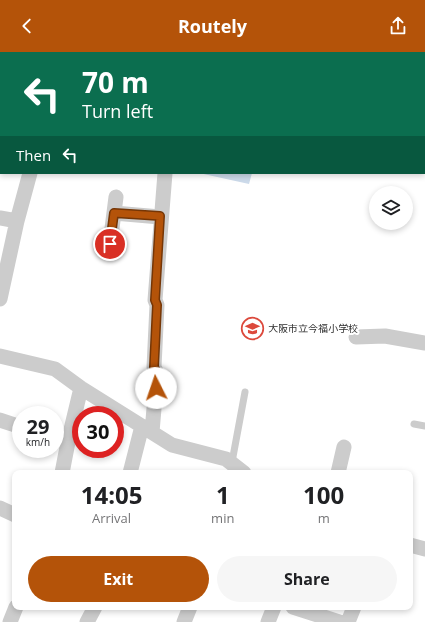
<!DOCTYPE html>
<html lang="en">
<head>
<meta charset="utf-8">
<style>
  :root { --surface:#fff; --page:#f6f6f6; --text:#202124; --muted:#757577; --accent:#b45309 }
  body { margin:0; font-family:"Open Sans","Noto Sans JP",sans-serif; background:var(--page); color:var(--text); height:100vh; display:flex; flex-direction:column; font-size:15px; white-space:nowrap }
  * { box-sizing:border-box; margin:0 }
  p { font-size:13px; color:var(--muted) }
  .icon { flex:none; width:22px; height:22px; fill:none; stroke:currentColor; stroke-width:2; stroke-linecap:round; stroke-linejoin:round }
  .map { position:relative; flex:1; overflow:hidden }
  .sheet { position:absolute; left:12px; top:418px; width:401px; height:140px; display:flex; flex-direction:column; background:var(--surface); border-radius:8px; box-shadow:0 2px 6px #0003 }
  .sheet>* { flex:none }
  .banner { position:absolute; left:0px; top:0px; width:425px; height:122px; box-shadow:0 2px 6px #0003; background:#0b6e4f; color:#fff; overflow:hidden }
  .tools { position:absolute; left:369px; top:134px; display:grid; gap:8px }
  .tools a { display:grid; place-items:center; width:44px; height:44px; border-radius:50%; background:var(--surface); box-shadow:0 2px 6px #0003; font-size:20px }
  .speed { position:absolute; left:12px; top:354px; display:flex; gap:8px; font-size:20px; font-weight:700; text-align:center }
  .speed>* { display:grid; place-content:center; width:52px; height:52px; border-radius:50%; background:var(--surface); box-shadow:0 2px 6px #0003; line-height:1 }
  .speed small { font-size:10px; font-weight:400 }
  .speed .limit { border:6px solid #d22; background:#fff; color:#111 }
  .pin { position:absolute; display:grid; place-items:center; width:34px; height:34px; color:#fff; margin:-17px; border:2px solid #fff; border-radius:50%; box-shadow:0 1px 4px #0007 }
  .me { position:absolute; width:44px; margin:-22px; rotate:356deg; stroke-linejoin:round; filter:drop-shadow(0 0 3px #0008) }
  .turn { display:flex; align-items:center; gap:14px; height:84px; padding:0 16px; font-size:18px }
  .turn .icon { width:52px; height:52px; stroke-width:2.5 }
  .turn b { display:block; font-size:28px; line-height:34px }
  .then { display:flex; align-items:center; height:38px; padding:0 16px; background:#0003; gap:8px; font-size:15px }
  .eta { display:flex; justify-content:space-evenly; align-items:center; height:68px; text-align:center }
  .eta b { font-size:24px; font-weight:700; line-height:28px }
  .primary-button { display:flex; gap:8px; margin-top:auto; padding:8px 16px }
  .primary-button a { flex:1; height:46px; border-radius:24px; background:var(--accent); color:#fff; font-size:16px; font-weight:700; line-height:46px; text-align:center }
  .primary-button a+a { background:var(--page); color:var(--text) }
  header { display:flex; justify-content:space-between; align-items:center; height:52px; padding:0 16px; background:var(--accent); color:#fff; font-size:18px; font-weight:700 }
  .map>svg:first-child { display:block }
</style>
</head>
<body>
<header><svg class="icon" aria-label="back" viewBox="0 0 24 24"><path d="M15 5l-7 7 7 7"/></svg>Routely<svg class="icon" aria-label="share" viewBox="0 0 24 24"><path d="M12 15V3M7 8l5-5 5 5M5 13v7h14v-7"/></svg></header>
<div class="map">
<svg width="425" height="570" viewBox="0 0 425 570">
  <rect width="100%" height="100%" fill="#fff"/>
  <path fill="#ccdaea" d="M 0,0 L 425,0 L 425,84 L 424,1 L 1,1 L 1,6 Z
    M 199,121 L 252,121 L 249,132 Z"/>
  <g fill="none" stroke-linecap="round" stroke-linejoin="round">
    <path stroke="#ccc" stroke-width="7" d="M 414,372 L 425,374
      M 232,410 L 245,340"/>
    <path stroke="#ccc" stroke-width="15" d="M 0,44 L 1,44
      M 114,161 L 160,165
      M 0,166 L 17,169
      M 110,192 L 116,145
      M 0,247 L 17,169 L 30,121
      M 356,285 L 385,284 L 425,291
      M 0,304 L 55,317 L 81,336 L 172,393 L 226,407 L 244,421
      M 0,368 L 21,375
      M 152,380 L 157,321 L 154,315 L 157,253 L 155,248 L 165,121
      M 62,421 L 68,390 L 81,336
      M 130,421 L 142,374
      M 338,421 L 344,395
      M 0,456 L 15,463
      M 410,493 L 425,497
      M 293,555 L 339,570
      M 10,570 L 16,555
      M 87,570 L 95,555
      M 184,570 L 190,555
      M 268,570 L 274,555
      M 348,570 L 354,555"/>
    <path stroke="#b9b9b9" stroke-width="21" d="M 387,1 L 387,0
      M 0,16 L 1,17
      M 424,106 L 425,107"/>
  </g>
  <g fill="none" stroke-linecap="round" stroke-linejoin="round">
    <defs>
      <path id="route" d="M 110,192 L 114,161 L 160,164 L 155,248 L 157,253 L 154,315 L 157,321 L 156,336"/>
    </defs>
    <use href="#route" stroke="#753606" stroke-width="10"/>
    <use href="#route" stroke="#b45309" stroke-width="7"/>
  </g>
  <defs>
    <symbol id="school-ring" viewBox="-11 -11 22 22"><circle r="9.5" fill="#fff" stroke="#dc493c" stroke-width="1.5"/><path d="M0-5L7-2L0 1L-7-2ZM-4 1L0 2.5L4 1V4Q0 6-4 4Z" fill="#dc493c"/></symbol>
  </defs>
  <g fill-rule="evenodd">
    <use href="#school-ring" x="240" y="264" width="25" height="25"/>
  </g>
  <g text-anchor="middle" stroke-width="4" stroke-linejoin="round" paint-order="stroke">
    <g font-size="10" fill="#2f2f2f" stroke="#fff" text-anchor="start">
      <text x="268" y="280">大阪市立今福小学校</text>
    </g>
  </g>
</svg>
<div class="tools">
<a><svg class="icon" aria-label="layers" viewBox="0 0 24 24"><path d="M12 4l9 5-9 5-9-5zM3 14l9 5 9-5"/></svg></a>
</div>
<div class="speed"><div>29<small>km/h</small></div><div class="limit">30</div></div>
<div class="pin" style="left:110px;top:192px;background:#d93025"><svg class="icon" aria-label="arrive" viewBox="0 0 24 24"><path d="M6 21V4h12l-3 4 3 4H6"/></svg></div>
<svg class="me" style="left:156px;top:336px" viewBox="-20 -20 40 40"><circle r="19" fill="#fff"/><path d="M0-13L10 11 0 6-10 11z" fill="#b45309"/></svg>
<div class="banner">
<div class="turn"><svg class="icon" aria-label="left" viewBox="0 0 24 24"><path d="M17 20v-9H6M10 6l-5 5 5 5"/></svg><div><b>70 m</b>Turn left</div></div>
<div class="then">Then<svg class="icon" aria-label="left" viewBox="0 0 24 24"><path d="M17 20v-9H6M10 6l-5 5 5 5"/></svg></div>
</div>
<section class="sheet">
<div class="eta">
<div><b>14:05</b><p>Arrival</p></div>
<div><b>1</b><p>min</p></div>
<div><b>100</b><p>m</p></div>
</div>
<div class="primary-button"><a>Exit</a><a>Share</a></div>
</section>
</div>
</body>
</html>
